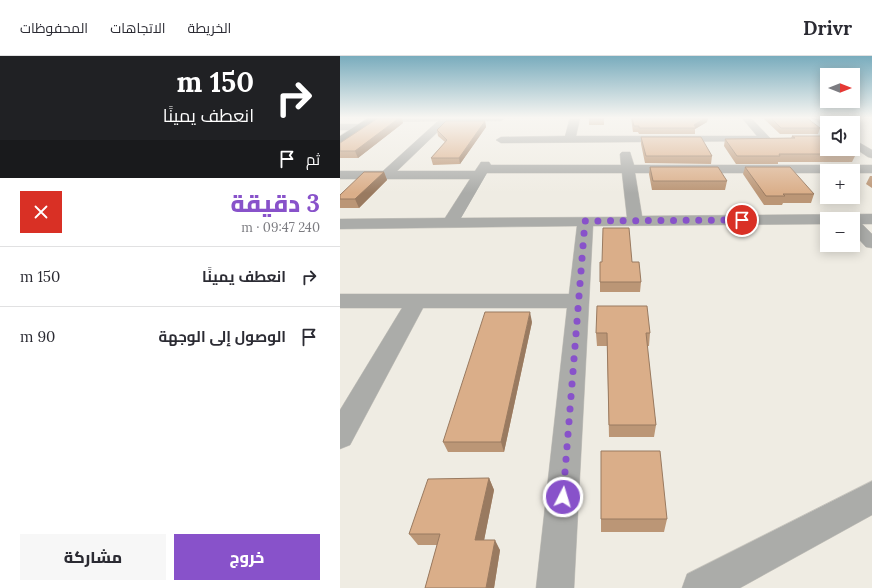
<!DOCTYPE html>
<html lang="ar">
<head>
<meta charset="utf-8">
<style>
  :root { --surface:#fff; --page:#f7f7f7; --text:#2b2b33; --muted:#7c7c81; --line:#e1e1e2; --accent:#8852ca }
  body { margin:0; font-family:Lora,Cairo,serif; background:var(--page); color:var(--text); direction:rtl; height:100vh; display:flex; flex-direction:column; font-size:15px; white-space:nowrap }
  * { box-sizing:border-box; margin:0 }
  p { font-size:13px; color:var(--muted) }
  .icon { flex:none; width:22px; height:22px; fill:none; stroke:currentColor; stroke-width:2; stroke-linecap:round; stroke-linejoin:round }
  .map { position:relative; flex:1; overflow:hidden; direction:ltr }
  .sheet { display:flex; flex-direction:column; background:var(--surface); width:340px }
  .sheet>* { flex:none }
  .guide { background:#202124; color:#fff; overflow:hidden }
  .needle { width:26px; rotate:90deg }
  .tools { position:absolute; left:480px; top:12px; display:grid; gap:8px }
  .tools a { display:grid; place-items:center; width:40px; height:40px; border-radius:0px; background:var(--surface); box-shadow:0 2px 10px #0003; font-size:20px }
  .pin { position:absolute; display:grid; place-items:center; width:34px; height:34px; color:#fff; margin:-17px; border:2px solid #fff; border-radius:50%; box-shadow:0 1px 4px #0007 }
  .me { position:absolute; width:44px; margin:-22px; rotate:5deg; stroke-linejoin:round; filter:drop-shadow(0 0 3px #0008) }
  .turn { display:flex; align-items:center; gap:14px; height:84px; padding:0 20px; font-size:18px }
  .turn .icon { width:52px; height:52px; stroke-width:2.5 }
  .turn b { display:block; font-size:28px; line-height:34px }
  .then { display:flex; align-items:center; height:38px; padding:0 20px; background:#0003; gap:8px; font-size:15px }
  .round { display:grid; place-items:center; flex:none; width:42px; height:42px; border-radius:0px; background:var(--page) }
  .headline { display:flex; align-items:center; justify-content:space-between; height:68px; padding:0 20px }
  h1 { font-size:24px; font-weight:800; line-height:30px; color:var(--accent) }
  .primary-button { display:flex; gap:8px; margin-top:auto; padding:8px 20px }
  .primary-button a { flex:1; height:46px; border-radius:0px; background:var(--accent); color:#fff; font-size:16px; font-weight:800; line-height:46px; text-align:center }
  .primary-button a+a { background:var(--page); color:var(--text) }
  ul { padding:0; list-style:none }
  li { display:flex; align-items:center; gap:12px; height:60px; padding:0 20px; border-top:1px solid var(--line) }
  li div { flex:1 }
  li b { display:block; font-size:15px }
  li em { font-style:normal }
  header { display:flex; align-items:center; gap:24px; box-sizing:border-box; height:56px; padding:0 20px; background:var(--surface); border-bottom:1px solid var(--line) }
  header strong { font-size:19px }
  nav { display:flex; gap:22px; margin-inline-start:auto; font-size:14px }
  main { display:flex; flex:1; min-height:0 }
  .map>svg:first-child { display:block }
</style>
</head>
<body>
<header>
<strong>Drivr</strong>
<nav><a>الخريطة</a><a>الاتجاهات</a><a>المحفوظات</a></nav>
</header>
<main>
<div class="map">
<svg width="532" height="532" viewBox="0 0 532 532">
  <rect width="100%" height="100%" fill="#efece3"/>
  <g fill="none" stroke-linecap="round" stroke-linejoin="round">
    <defs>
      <path id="minor" d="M 30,62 L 165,62 L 161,65 L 109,65 L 57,115 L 135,115 L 141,106 L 149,106 L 151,109 L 281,109 L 280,98 L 282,96 L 290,96 L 294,109 L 532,109 L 532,117 L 513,117 L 513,115 L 487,115 L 487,117 L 295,117 L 302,160 L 532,158 L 532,168 L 522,168 L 532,178 L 532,192 L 526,191 L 513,177 L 513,163 L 487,163 L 487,168 L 253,170 L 234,532 L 196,532 L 227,252 L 83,252 L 10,389 L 0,393 L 0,354 L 62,252 L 0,252 L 0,238 L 229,238 L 237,170 L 0,173 L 0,163 L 105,162 L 130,123 L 0,123 L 0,115 L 43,115 L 98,65 L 34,66 L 31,65 ZM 147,117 L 282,117 L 287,161 L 121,162 Z
        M 230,62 L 240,62 L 236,80 L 417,80 L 402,62 L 411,62 L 430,82 L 425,85 L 419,82 L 418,84 L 414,85 L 161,87 L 156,84 L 161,81 L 225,80 Z
        M 473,62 L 483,62 L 490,67 L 487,67 L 487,72 Z
        M 0,68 L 21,68 L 26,71 L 21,74 L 0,74 Z
        M 513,83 L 532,94 L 532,102 L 528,101 L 513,91 Z
        M 532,425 L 532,459 L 400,532 L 342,532 L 347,518 Z"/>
      <path id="major" d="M 28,62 L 39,62 L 4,87 L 0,88 L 0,80 Z"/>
    </defs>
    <use href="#minor" stroke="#cbc8c0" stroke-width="1"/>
    <use href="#major" stroke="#cbc8c0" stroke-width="1"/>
    <use href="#minor" fill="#abaca9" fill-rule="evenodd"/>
    <use href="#major" fill="#757771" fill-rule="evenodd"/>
  </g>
  <path fill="#bb9676" d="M 249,62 L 264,62 L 264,69 L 249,69 Z
    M 291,62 L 368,62 L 367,66 L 355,73 L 355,78 L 299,78 L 298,76 L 293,76 Z
    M 423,62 L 467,62 L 480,72 L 478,78 L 440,78 Z
    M 145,65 L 146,71 L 120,108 L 93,109 L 91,102 L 105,86 L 98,80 L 97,74 Z
    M 63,67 L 18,102 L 0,102 L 0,87 Z
    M 452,80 L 516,98 L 512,106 L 438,106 L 438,108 L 396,108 L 384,90 L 385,83 L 451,82 Z
    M 301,81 L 372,100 L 371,108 L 305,107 L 301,88 Z
    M 310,111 L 387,125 L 385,134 L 312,134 L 309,118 Z
    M 405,111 L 474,138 L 471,147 L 443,147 L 442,149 L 424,149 L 403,118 Z
    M 44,116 L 47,124 L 19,152 L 0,152 L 0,139 Z
    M 530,120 L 532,120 L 532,132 L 526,128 Z
    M 262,206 L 292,206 L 301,226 L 300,236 L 260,236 L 260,226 Z
    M 192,266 L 164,396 L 108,396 L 103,386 Z
    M 256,277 L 310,277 L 309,290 L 307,290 L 316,369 L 314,381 L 269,381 L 267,290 L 257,290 Z
    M 149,422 L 154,434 L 144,484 L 160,494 L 154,532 L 85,532 L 97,489 L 78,489 L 69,478 Z
    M 261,463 L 327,463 L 324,476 L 261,476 Z"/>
  <path fill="#997a60" d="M 59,62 L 62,62 L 63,67 L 18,102 L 15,95 Z
    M 365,62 L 368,62 L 367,66 L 355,73 L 356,72 L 354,69 Z
    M 145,65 L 146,71 L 120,108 L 119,102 Z
    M 44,116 L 47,124 L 19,152 L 15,143 Z
    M 190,256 L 192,266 L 164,396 L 161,386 Z
    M 149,422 L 154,434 L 142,495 L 135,484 Z
    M 155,484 L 160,494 L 154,532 L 146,532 Z"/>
  <path fill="#daae89" stroke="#997a60" d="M 38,62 L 59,62 L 15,95 L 0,95 L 0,87 Z
    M 249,62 L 264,62 L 264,63 L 249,63 Z
    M 292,62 L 365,62 L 354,69 L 356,72 L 299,72 L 299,70 L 294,70 Z
    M 431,62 L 467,62 L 480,72 L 441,72 Z
    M 106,65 L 145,65 L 119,102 L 91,102 L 107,84 L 97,74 Z
    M 452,80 L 487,80 L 487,93 L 508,93 L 516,98 L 439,98 L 440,100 L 397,100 L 385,83 L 455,82 Z
    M 301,81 L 361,81 L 372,100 L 306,100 Z
    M 310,111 L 378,111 L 387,125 L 313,125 Z
    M 405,111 L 450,111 L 474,138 L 443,138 L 445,140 L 426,140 Z
    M 24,116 L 44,116 L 15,143 L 0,143 L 0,139 Z
    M 263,172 L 289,172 L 292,206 L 299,206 L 301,226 L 260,226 L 260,206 L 262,206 Z
    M 257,250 L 307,250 L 310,277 L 306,277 L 316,369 L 269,369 L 267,277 L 256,277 Z
    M 145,256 L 190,256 L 161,386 L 103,386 Z
    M 261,395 L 320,395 L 327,463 L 261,463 Z
    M 149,422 L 135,484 L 155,484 L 146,532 L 85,532 L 100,478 L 69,478 L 88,423 Z"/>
  <linearGradient id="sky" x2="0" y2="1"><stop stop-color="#79acbd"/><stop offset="0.45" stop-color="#f8f6f2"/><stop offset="1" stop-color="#f8f6f2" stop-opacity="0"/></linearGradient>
  <rect width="532" height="137" fill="url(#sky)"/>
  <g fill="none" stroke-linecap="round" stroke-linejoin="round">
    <path stroke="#8852ca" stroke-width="7" stroke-dasharray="0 12.6" d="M 223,441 L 245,165 L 402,164"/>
  </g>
</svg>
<div class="tools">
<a><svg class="needle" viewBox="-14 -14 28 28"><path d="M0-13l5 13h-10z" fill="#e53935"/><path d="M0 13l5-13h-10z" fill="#7c7c81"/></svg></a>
<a><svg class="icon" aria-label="sound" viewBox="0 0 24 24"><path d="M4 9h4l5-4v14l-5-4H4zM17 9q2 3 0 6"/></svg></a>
<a>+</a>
<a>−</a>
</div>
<div class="pin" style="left:402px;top:164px;background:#d93025"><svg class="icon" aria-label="arrive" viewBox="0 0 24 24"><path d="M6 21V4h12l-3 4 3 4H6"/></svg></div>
<svg class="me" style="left:223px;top:441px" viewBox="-20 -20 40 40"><circle r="17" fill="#8852ca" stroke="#fff" stroke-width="3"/><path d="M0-11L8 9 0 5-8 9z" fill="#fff"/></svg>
</div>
<section class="sheet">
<div class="guide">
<div class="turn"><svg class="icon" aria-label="right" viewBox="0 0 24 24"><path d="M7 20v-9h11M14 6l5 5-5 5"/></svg><div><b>150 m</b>انعطف يمينًا</div></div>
<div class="then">ثم<svg class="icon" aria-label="arrive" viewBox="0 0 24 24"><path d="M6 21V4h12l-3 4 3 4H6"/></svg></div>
</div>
<div class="headline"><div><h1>3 دقيقة</h1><p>240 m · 09:47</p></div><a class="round" style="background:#d93025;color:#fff"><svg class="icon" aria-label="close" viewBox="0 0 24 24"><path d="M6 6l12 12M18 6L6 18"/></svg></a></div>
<ul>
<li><svg class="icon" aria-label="right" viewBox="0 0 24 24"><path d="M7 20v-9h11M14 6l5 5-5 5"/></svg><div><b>انعطف يمينًا</b></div><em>150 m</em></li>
<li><svg class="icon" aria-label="arrive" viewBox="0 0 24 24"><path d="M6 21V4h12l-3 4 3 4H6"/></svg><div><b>الوصول إلى الوجهة</b></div><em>90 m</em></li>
</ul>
<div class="primary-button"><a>خروج</a><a>مشاركة</a></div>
</section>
</main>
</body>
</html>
